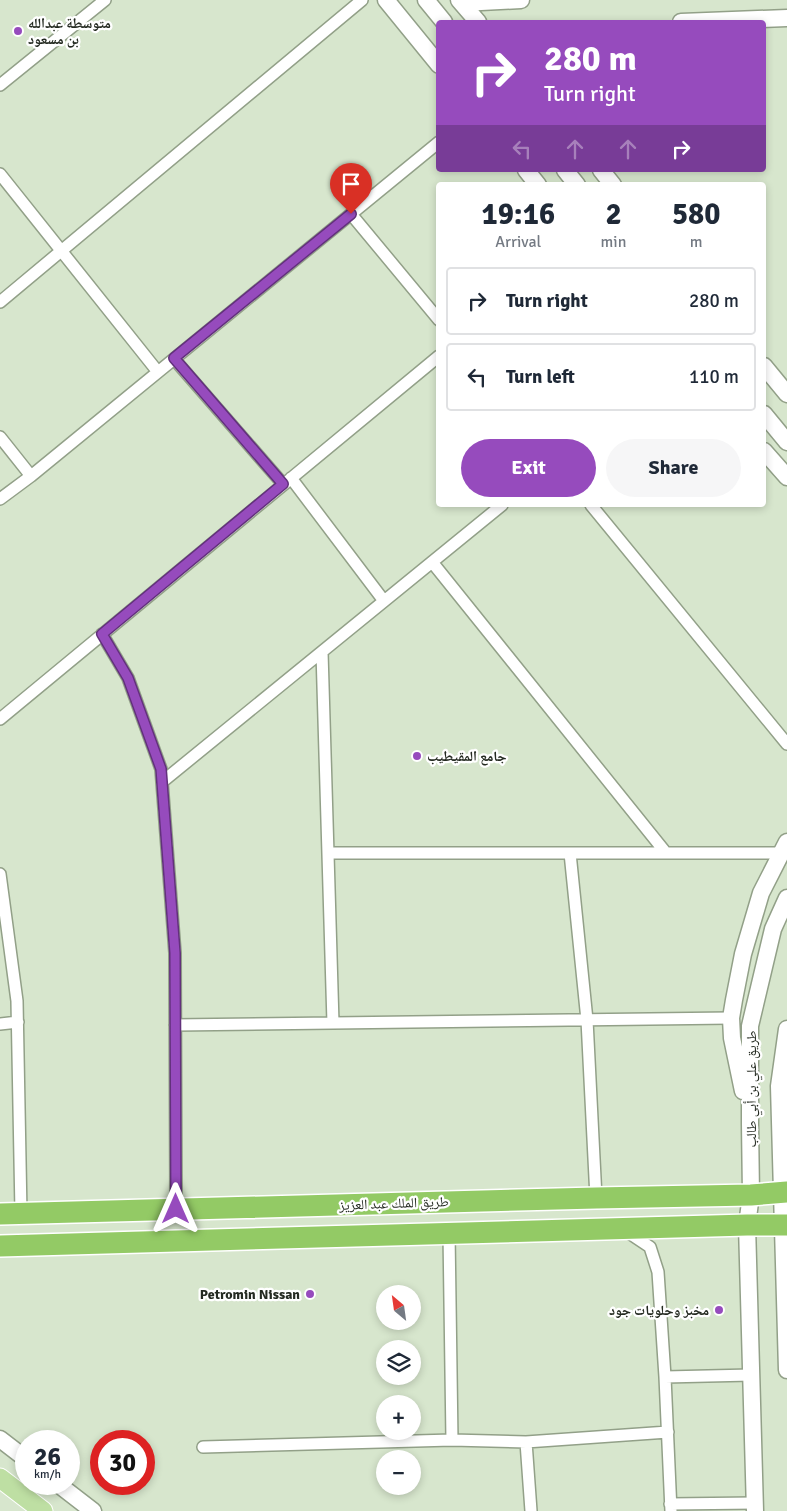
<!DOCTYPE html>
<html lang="en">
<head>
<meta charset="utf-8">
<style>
  :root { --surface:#fff; --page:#f6f6f7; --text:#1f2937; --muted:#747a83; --line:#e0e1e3; --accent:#964bbd }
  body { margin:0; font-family:Signika,"Noto Naskh Arabic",sans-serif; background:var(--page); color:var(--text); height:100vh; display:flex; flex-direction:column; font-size:19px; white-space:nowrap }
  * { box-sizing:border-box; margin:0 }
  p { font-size:16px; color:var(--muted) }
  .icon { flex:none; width:28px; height:28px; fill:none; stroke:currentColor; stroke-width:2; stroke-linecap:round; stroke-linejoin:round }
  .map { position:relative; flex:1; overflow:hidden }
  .sheet { position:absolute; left:436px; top:182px; width:330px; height:325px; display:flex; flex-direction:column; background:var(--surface); border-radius:5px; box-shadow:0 2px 8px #0003 }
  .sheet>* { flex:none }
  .guide { position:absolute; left:436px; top:20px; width:330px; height:152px; border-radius:5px; box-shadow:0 2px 8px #0003; background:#964bbd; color:#fff; overflow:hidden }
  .needle { width:32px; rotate:331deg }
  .tools { position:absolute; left:376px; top:1285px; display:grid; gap:10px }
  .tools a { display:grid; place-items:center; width:45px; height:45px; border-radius:50%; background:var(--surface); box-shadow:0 2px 8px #0003; font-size:25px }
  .speed { position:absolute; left:15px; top:1430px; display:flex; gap:10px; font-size:25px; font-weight:700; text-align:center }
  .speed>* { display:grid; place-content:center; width:65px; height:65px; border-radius:50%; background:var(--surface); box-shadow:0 2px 8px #0003; line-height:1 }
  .speed small { font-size:12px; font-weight:400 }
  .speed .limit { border:8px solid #d22; background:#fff; color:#111 }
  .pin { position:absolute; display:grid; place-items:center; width:42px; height:42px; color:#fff; margin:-51px -21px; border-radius:50% 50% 50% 0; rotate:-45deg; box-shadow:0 0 5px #0007 }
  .pin .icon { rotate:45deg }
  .me { position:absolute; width:55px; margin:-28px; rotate:0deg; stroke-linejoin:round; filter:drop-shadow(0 0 4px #0008) }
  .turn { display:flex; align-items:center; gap:18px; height:105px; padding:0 25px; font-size:22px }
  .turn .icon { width:65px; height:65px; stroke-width:2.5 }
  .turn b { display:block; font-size:35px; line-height:42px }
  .lanes { display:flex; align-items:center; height:48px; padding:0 25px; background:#0003; justify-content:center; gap:25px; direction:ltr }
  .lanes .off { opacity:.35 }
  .eta { display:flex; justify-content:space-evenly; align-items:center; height:85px; text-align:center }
  .eta b { font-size:30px; font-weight:700; line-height:35px }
  .button { display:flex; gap:10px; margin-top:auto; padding:10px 25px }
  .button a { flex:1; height:58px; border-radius:30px; background:var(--accent); color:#fff; font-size:20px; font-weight:700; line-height:58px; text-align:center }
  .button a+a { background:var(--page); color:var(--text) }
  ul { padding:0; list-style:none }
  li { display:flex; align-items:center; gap:15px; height:68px; margin:0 10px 8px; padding:0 15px; border:2px solid var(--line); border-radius:5px }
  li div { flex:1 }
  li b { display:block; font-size:19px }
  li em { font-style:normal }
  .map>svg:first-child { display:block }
</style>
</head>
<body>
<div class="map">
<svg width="787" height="1511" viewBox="0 0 787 1511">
  <rect width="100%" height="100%" fill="#d7e6cd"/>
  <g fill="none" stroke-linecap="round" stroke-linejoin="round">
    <defs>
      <path id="street" d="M 0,85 L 105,0
        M 0,174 L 158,372
        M 351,214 L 439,320
        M 0,302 L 362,0
        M 174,359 L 283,484
        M 0,437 L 31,476
        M 291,478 L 384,601
        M 0,499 L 31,476 L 439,142
        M 591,505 L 787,744
        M 432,562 L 666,853
        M 102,634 L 128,678 L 161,769 L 175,953 L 176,1209
        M 322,652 L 333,1023
        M 0,719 L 439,356
        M 162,782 L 502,505
        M 328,853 L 782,853
        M 570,853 L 587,1020 L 596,1198
        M 0,874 L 17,1001 L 21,1213
        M 0,1024 L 18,1022
        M 175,1025 L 731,1018
        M 626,1231 L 650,1247 L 658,1272 L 665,1377 L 671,1511
        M 449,1233 L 452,1440 L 526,1442 L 531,1511
        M 665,1377 L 751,1375
        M 526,1442 L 668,1432
        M 203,1447 L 452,1440
        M 670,1504 L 755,1503"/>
      <path id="secondary" d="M 386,0 L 439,65
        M 426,0 L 444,22
        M 459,0 L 478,22
        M 462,3 L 521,0
        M 681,22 L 787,18
        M 526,170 L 538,185
        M 565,170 L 577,185
        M 601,170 L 613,185
        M 764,366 L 787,394
        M 764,414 L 787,442
        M 764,451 L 787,477
        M 787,1029 L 779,1086 L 787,1370
        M 743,1091 L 732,1038 L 731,1018 L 734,1000 L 743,954 L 761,893 L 787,842
        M 0,1439 L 26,1459
        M 58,1484 L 93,1511
        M 755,1511 L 747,1225 L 751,1195 L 750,1124 L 750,1026 L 773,929 L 787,898"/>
      <path id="primary" d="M 0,1478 L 43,1511"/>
      <path id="highway" d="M 0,1214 L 596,1198 L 751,1195 L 787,1192
        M 0,1246 L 747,1225 L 787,1225"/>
    </defs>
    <use href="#street" stroke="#92a088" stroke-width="14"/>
    <use href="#secondary" stroke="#92a088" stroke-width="19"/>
    <use href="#primary" stroke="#fff" stroke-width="21"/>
    <use href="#highway" stroke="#fff" stroke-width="24"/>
    <use href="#street" stroke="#fff" stroke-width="11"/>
    <use href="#secondary" stroke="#fff" stroke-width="16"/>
    <use href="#primary" stroke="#bedfa3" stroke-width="19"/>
    <use href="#highway" stroke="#93ca65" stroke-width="21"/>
  </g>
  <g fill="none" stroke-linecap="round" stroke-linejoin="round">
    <defs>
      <path id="route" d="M 176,1209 L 175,953 L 161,769 L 128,678 L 102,634 L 283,484 L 174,358 L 351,214"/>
    </defs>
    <use href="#route" stroke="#62317b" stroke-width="12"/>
    <use href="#route" stroke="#964bbd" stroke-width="9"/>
  </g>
  <g fill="#964bbd" stroke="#fff" stroke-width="2">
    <circle cx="18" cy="31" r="5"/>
    <circle cx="417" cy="756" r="5"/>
    <circle cx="310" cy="1294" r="5"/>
    <circle cx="719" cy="1310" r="5"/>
  </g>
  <g text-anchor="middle" stroke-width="4.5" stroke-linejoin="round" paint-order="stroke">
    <g font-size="14" font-weight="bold" fill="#242a21" stroke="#fff" text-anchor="start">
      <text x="28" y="28">متوسطة عبدالله<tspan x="28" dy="16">بن مسعود</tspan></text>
      <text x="427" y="761">جامع المقيطيب</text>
      <text x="300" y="1299" text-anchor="end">Petromin Nissan</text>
      <text x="709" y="1315" text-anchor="end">مخبز وحلويات جود</text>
    </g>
    <g font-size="14" fill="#242a21" stroke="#fff">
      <text transform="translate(751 1089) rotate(-90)" y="5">طريق علي بن أبي طالب</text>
      <text transform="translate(394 1203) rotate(-2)" y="5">طريق الملك عبد العزيز</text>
    </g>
  </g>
</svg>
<div class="tools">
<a><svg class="needle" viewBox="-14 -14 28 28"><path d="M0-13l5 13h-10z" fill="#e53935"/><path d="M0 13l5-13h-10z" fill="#747a83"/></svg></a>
<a><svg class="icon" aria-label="layers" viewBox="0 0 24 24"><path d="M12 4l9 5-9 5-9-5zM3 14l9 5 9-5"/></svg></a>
<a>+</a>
<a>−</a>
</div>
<div class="speed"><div>26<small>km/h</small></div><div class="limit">30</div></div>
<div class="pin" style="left:351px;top:214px;background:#d93025"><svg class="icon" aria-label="arrive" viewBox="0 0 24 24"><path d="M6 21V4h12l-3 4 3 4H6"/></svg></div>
<svg class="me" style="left:176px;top:1209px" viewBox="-20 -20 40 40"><path d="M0-17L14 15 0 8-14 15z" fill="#964bbd" stroke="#fff" stroke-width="4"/></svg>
<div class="guide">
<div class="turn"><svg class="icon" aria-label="right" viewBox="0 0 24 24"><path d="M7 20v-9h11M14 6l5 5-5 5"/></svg><div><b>280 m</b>Turn right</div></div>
<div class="lanes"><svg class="icon off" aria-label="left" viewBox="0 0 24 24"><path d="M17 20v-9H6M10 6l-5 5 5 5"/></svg><svg class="icon off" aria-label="ahead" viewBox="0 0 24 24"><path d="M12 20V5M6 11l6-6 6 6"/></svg><svg class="icon off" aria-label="ahead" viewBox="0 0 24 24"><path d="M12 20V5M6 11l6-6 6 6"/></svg><svg class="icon" aria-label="right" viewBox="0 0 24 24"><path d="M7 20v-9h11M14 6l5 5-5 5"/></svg></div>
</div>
<section class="sheet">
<div class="eta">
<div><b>19:16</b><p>Arrival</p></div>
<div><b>2</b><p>min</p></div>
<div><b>580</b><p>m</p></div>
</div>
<ul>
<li><svg class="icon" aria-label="right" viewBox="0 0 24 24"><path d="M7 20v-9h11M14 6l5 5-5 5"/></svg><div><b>Turn right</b></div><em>280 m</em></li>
<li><svg class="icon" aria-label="left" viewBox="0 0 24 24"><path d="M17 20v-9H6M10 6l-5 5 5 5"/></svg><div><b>Turn left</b></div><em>110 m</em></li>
</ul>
<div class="button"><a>Exit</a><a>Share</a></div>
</section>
</div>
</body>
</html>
